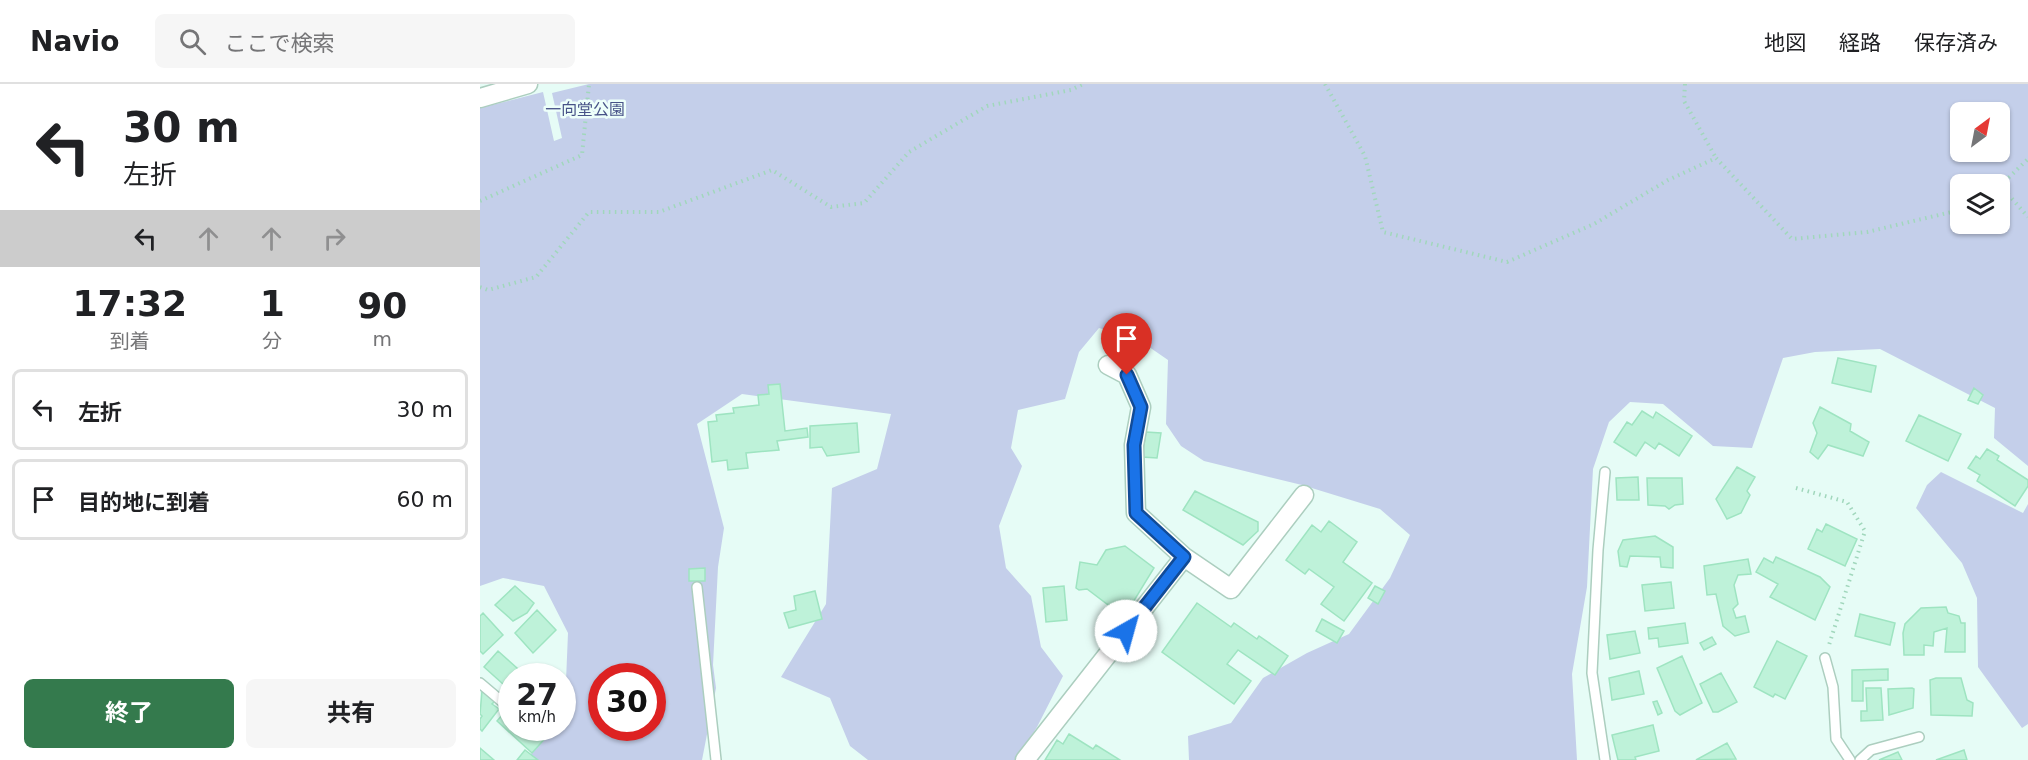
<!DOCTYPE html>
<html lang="ja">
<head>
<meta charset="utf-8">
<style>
  :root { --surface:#fff; --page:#f6f6f6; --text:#202124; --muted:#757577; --line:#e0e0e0; --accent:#347a4d }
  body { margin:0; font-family:"DejaVu Sans","Noto Sans JP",sans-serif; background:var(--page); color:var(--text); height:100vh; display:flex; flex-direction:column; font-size:22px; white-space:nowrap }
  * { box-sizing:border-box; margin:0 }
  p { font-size:20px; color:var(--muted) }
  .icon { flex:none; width:33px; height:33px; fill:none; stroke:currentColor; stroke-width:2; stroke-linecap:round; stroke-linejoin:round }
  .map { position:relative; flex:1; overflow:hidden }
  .details { display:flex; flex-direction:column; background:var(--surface); width:480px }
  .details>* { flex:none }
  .guide { background:#fff; color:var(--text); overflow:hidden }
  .needle { width:39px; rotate:32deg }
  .fabs { position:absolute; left:1470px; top:18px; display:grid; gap:12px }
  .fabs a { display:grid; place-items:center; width:60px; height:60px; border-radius:9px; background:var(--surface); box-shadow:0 2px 4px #0004; font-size:30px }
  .speed { position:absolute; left:18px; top:579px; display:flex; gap:12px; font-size:30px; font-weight:700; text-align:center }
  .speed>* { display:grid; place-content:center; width:78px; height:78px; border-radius:50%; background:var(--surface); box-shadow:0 2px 4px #0004; line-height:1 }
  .speed small { font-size:15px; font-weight:400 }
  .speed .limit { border:9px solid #d22; background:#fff; color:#111 }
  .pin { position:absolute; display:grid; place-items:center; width:51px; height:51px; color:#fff; margin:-62px -26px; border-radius:50% 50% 50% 0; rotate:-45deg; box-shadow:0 0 6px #0007 }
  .pin .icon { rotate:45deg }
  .me { position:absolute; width:66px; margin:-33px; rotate:38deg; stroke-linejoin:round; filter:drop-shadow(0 0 4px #0008) }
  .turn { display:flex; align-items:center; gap:21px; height:126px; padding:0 24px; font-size:27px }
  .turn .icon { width:78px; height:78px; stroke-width:2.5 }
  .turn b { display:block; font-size:42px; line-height:51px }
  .lanes { display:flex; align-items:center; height:57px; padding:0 24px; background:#0003; justify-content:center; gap:30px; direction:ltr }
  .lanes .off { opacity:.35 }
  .eta { display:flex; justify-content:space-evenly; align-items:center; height:102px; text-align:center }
  .eta b { font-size:36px; font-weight:700; line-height:42px }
  .button { display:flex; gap:12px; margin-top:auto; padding:12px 24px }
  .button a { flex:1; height:69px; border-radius:9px; background:var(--accent); color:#fff; font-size:24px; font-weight:700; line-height:69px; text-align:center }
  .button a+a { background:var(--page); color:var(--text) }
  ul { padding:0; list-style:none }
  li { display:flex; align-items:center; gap:18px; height:81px; margin:0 12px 9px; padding:0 12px; border:3px solid var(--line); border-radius:9px }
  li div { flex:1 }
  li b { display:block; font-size:22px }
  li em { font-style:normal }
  header { display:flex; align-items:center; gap:36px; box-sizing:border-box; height:84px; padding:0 30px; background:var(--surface); border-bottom:2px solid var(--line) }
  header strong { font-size:28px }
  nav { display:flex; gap:33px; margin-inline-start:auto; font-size:21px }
  .search { width:420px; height:54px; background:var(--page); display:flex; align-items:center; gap:15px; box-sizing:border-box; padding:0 21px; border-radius:9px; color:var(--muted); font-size:22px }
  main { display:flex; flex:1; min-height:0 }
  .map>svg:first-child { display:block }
</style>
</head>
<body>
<header>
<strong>Navio</strong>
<div class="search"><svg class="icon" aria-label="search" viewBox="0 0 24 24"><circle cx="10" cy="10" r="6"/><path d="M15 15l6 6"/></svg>ここで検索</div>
<nav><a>地図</a><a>経路</a><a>保存済み</a></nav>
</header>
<main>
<section class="details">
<div class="guide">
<div class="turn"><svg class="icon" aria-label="left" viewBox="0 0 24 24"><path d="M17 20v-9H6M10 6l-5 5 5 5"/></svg><div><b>30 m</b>左折</div></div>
<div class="lanes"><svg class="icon" aria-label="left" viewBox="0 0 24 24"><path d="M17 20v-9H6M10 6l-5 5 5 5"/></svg><svg class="icon off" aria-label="ahead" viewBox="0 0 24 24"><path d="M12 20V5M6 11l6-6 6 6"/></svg><svg class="icon off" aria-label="ahead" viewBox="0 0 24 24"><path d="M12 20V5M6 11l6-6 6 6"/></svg><svg class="icon off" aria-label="right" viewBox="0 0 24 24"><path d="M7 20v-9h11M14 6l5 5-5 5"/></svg></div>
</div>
<div class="eta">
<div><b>17:32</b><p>到着</p></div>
<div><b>1</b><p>分</p></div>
<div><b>90</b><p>m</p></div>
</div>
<ul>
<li><svg class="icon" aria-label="left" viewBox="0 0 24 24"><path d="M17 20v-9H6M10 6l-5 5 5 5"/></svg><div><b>左折</b></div><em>30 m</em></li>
<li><svg class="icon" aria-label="arrive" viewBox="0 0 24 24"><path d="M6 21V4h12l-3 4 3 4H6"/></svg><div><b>目的地に到着</b></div><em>60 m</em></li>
</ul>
<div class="button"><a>終了</a><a>共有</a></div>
</section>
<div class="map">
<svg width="1548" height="676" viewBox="0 0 1548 676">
  <rect width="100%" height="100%" fill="#e6fcf6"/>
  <path fill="#c4cfea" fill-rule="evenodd" d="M 109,0 L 1548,0 L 1548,382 L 1514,354 L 1515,324 L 1400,265 L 1335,268 L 1303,274 L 1272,364 L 1233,362 L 1183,320 L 1150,318 L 1129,338 L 1113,385 L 1107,503 L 1092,590 L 1097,676 L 709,676 L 708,652 L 751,639 L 783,594 L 827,569 L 869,550 L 910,494 L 930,451 L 900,425 L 822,401 L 724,377 L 701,362 L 686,340 L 688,276 L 659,256 L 619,244 L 599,268 L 585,315 L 538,326 L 531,364 L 542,382 L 519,442 L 526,484 L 551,512 L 561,563 L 583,592 L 557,643 L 536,676 L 388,676 L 370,662 L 350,614 L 301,593 L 346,520 L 352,404 L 397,385 L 411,330 L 262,310 L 217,340 L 244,444 L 238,483 L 233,581 L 236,604 L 222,676 L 49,676 L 61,644 L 82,644 L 83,604 L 86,597 L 88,549 L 64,502 L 23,494 L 0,502 L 0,24 L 63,8 L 74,57 L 82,54 L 72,9 ZM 1480,28 L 1520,28 L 1520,68 L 1480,68 ZM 1480,100 L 1520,100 L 1520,140 L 1480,140 ZM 122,592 L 172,592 L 172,644 L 122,644 Z
    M 1461,388 L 1543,429 L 1548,420 L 1548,640 L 1542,644 L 1498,583 L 1497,514 L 1482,479 L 1436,424 L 1447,401 Z"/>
  <path fill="#bef2d9" stroke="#9ee4c1" stroke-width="1.5" d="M 1358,274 L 1396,282 L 1391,308 L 1352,299 Z
    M 300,300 L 305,347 L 327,344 L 328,353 L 297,357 L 299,366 L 266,369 L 268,384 L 248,386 L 247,376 L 232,378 L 228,338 L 237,337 L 236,331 L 254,329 L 253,324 L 279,321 L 278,311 L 289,310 L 288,301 Z
    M 1494,304 L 1503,311 L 1498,320 L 1488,316 Z
    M 1340,323 L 1371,340 L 1370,347 L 1389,358 L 1383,372 L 1348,361 L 1338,375 L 1330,368 L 1337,349 L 1333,339 Z
    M 1162,327 L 1173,334 L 1176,328 L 1212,352 L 1199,372 L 1179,359 L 1175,365 L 1165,358 L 1156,372 L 1134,358 L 1147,338 L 1152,341 Z
    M 1439,331 L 1481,350 L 1468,377 L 1426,357 Z
    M 377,339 L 379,368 L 347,372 L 342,363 L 330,364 L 330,342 Z
    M 666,348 L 681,349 L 677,374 L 662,373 Z
    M 1507,365 L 1519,372 L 1517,376 L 1548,396 L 1548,402 L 1535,422 L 1497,397 L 1500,391 L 1488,384 L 1496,372 L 1500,375 Z
    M 1257,383 L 1275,393 L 1267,407 L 1270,411 L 1261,429 L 1247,435 L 1236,415 Z
    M 1158,393 L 1159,416 L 1137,416 L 1136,394 Z
    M 1167,394 L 1202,394 L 1203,420 L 1195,421 L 1189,425 L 1185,422 L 1168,421 Z
    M 715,407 L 778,438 L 778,447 L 763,461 L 703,426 Z
    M 849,437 L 877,458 L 863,478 L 892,499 L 864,537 L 841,520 L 854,503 L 829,485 L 825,490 L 806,476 L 832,441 L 841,448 Z
    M 1346,440 L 1377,455 L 1365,482 L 1328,465 L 1337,445 L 1342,448 Z
    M 1175,452 L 1193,463 L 1193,484 L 1181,483 L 1180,473 L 1150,472 L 1147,483 L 1140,482 L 1138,467 L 1143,456 Z
    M 645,462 L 674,484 L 647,528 L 627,520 L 607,505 L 599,506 L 596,504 L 600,478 L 617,481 L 626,466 Z
    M 1296,473 L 1340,493 L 1350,503 L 1335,536 L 1290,513 L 1298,500 L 1276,488 L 1284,474 L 1293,479 Z
    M 1268,475 L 1271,490 L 1258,491 L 1254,501 L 1258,520 L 1253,525 L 1256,534 L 1265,532 L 1269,548 L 1255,552 L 1243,542 L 1236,510 L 1227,511 L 1224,482 Z
    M 225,484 L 225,497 L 209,497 L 209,485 Z
    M 1191,498 L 1194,524 L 1165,527 L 1162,501 Z
    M 35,502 L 54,519 L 47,529 L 33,537 L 15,521 Z
    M 584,502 L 587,536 L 566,538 L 563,504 Z
    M 895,502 L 905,507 L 898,520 L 888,514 Z
    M 335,507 L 342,535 L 309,544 L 304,529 L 316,526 L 314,512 Z
    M 717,519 L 751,543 L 754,539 L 777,555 L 779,552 L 808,572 L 795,591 L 758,566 L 747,580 L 771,597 L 754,620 L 682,568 Z
    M 1466,523 L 1468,529 L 1479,532 L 1481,539 L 1485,539 L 1485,568 L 1465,568 L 1467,544 L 1454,548 L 1453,562 L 1444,561 L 1444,571 L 1424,571 L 1423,549 L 1425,540 L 1441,524 Z
    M 57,526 L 76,546 L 53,569 L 35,549 Z
    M 3,529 L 23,551 L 3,570 L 0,567 L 0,532 Z
    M 1380,530 L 1415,539 L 1410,561 L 1375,552 Z
    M 842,535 L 864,547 L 857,559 L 836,547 Z
    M 1205,539 L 1208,559 L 1179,563 L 1178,554 L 1169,555 L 1168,544 Z
    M 1155,547 L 1160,569 L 1130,575 L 1127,551 Z
    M 1232,553 L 1236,560 L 1224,566 L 1220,559 Z
    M 1297,557 L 1327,572 L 1305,615 L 1295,610 L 1293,613 L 1274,603 Z
    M 18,567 L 46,592 L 32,592 L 32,608 L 4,583 Z
    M 1202,572 L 1222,619 L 1200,631 L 1195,627 L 1177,584 Z
    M 1408,585 L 1408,596 L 1383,597 L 1383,617 L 1372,617 L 1372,586 Z
    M 1159,587 L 1164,610 L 1132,616 L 1129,594 Z
    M 1241,589 L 1257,618 L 1238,628 L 1233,628 L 1220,600 Z
    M 1456,594 L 1481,594 L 1487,616 L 1493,619 L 1492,632 L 1451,631 L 1450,596 Z
    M 1386,604 L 1401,604 L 1403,636 L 1381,637 L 1381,627 L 1387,627 Z
    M 1432,604 L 1434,605 L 1433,624 L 1409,631 L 1408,605 Z
    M 2,607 L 15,617 L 12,620 L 19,625 L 2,647 L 0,645 L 0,635 L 2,632 L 0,630 Z
    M 1177,617 L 1182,629 L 1178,631 L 1173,618 Z
    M 23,630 L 27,634 L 32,630 L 32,644 L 53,644 L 56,647 L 60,644 L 68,651 L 52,669 L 17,637 Z
    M 1173,641 L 1179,667 L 1155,673 L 1156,676 L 1138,676 L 1132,651 Z
    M 589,650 L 613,665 L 616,661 L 640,676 L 565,676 L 577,656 L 583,660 Z
    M 1247,659 L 1256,675 L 1216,676 Z
    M 0,664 L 14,676 L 0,676 Z
    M 45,666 L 58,676 L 37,676 Z
    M 1484,666 L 1487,676 L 1456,676 Z
    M 1418,668 L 1422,676 L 1399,676 Z"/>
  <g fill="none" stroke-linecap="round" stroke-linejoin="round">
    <defs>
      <path id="lane" d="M 1125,388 L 1118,466 L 1112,589 L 1125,676
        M 217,503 L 236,676
        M 1345,574 L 1353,603 L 1356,655 L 1370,676
        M 0,599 L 26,621
        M 1380,676 L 1391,666 L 1439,653"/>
      <path id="street" d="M 0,14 L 48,0
        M 628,281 L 647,291 L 661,323 L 654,361 L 656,429 L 704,473
        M 545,676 L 704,473 L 751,505 L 824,411"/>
    </defs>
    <use href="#lane" stroke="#accebf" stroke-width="12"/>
    <use href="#street" stroke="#accebf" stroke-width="21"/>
    <path stroke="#a1d7bc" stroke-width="4" stroke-dasharray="1.5 4.5" stroke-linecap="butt" d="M 845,0 L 885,72 L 903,148 L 1027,178 L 1114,140 L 1188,96 L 1236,74 L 1312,155 L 1387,148 L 1480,126
      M 1205,0 L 1204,17 L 1236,74
      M 1520,101 L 1548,133
      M 1520,102 L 1548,75
      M 0,117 L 102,71 L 109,0
      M 0,203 L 8,206 L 56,193 L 109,128 L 179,128 L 292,86 L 351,123 L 384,119 L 429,68 L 507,22 L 591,6 L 603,0
      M 1316,404 L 1367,418 L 1385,447 L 1349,561"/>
    <use href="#lane" stroke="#fff" stroke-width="9"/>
    <use href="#street" stroke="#fff" stroke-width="18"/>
  </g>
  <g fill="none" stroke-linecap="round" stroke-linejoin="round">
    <defs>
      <path id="route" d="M 646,547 L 704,473 L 656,429 L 654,361 L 661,323 L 647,291"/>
    </defs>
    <use href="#route" stroke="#114b97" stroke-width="15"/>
    <use href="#route" stroke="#1a73e8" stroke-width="10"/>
  </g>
  <g text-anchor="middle" stroke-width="5" stroke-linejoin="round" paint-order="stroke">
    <g font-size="16" fill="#485388" stroke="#edfffa">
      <text x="105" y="31">一向堂公園</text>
    </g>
  </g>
</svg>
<div class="fabs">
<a><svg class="needle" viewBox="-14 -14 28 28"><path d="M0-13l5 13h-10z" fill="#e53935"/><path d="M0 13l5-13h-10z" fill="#757577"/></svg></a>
<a><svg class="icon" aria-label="layers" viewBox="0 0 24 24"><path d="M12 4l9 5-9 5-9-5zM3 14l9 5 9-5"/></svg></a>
</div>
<div class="speed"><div>27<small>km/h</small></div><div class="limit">30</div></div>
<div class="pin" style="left:647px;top:291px;background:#d93025"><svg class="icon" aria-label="arrive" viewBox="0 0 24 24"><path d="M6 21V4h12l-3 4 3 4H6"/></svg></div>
<svg class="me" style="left:646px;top:547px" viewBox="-20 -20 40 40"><circle r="19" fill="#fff"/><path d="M0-13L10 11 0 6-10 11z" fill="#1a73e8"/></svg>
</div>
</main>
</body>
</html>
